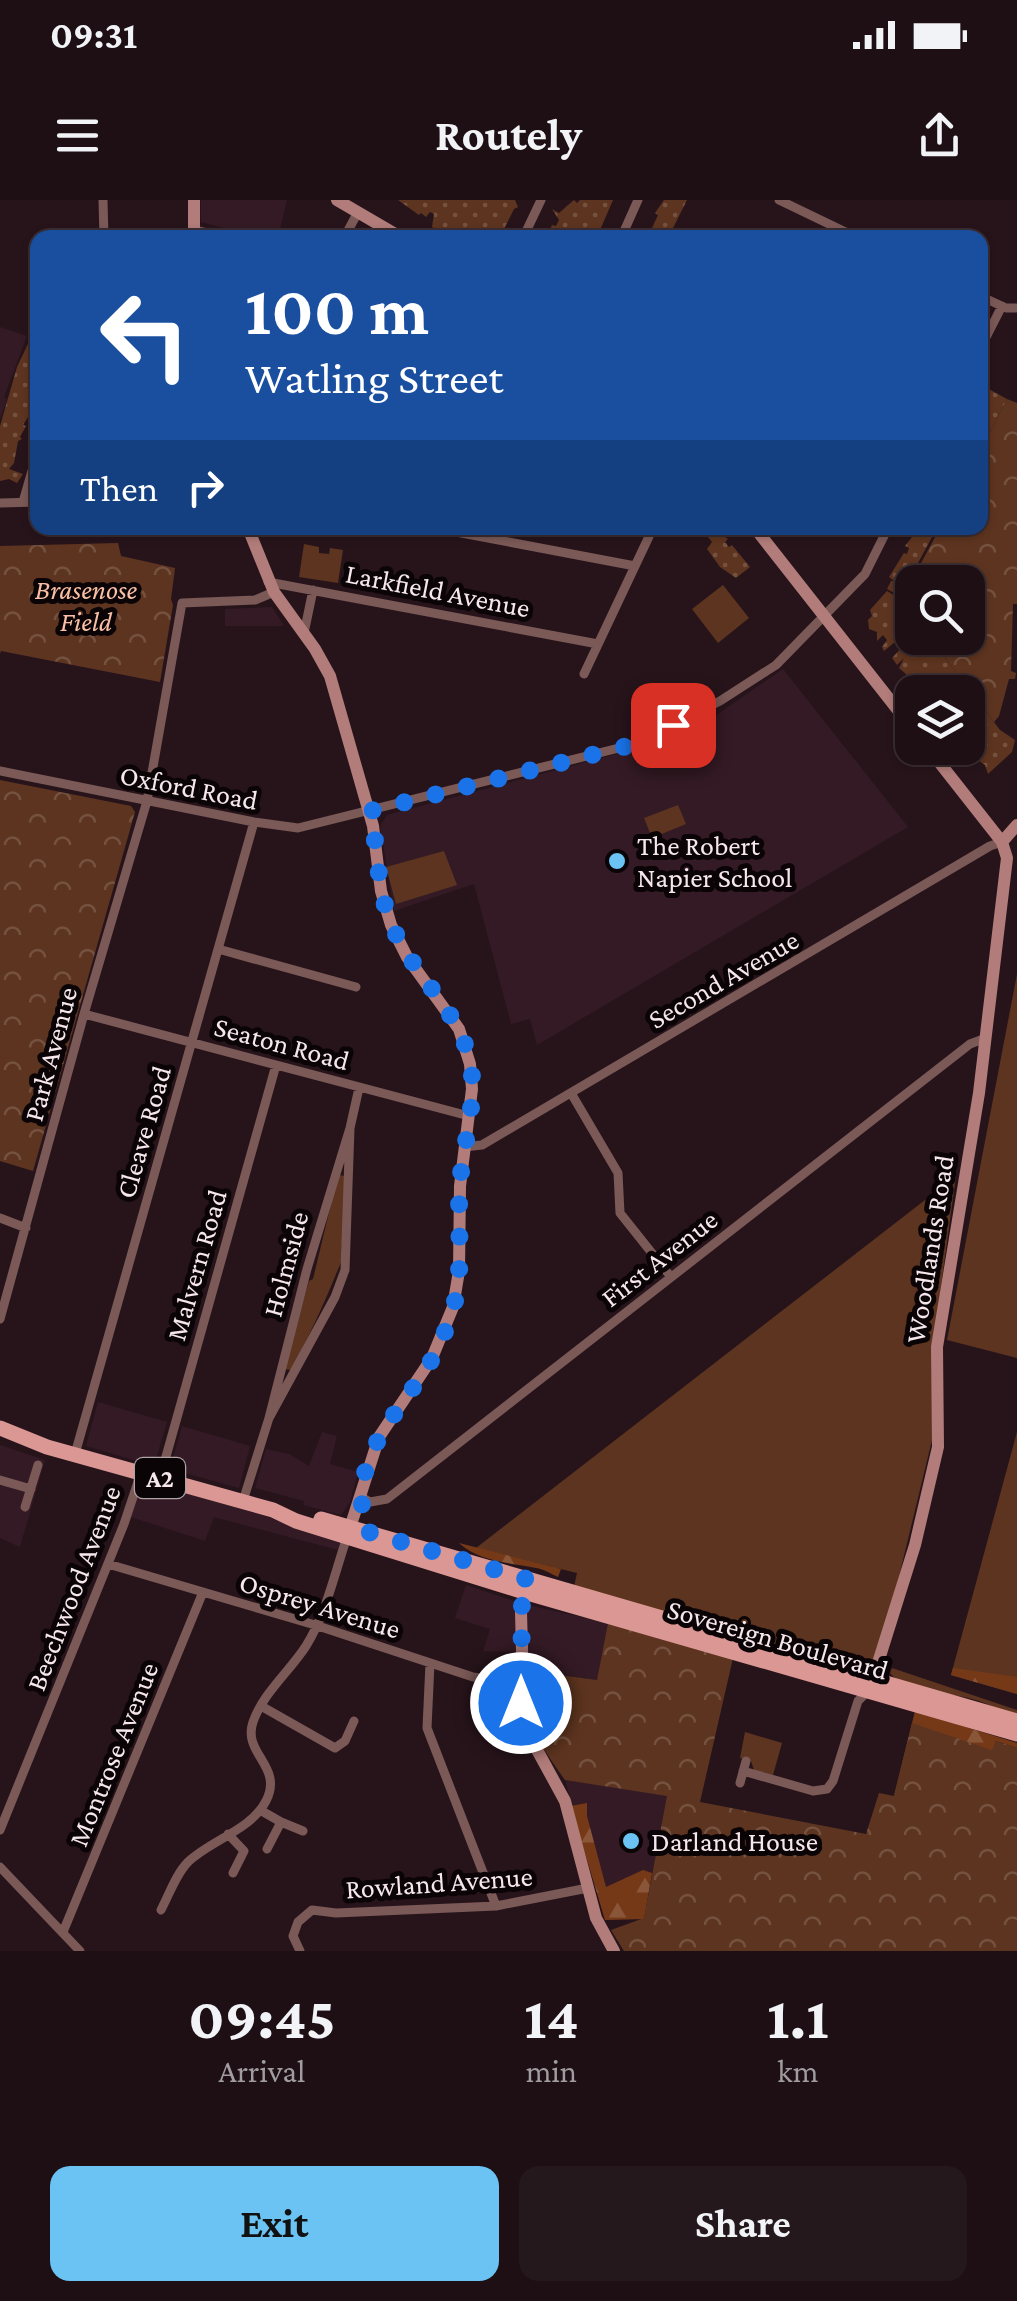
<!DOCTYPE html>
<html lang="en">
<head>
<meta charset="utf-8">
<style>
  :root { --surface:#1d0f14; --page:#25181d; --text:#f1f3f6; --muted:#a09ca0; --line:#3b2f34; --accent:#6ac3f2 }
  body { margin:0; font-family:"Crimson Pro",serif; background:var(--page); color:var(--text); height:100vh; display:flex; flex-direction:column; font-size:38px; white-space:nowrap }
  * { box-sizing:border-box; margin:0 }
  p { font-size:32px; color:var(--muted) }
  .icon { flex:none; width:55px; height:55px; fill:none; stroke:currentColor; stroke-width:2; stroke-linecap:round; stroke-linejoin:round }
  .map { position:relative; height:1751px; overflow:hidden }
  .side { display:flex; flex-direction:column; background:var(--surface); flex:1 }
  .side>* { flex:none }
  .top-card { position:absolute; left:30px; top:30px; width:958px; height:305px; border-radius:20px; box-shadow:0 2px 8px #0004,0 0 0 2px var(--line); background:#1a4fa0; color:#fff; overflow:hidden }
  .fabs { position:absolute; left:895px; top:365px; display:grid; gap:20px }
  .fabs a { display:grid; place-items:center; width:90px; height:90px; border-radius:20px; background:var(--surface); box-shadow:0 2px 8px #0004,0 0 0 2px var(--line); font-size:50px }
  .pin { position:absolute; display:grid; place-items:center; width:85px; height:85px; color:#fff; margin:-42px; border-radius:20px; box-shadow:0 5px 15px #0006 }
  .me { position:absolute; width:110px; margin:-55px; rotate:0deg; stroke-linejoin:round; filter:drop-shadow(0 0 8px #0008) }
  .turn { display:flex; align-items:center; gap:35px; height:210px; padding:0 50px; font-size:45px }
  .turn .icon { width:130px; height:130px; stroke-width:2.5 }
  .turn b { display:block; font-size:70px; line-height:85px }
  .then { display:flex; align-items:center; height:95px; padding:0 50px; background:#0003; gap:20px; font-size:38px }
  .eta { display:flex; justify-content:space-evenly; align-items:center; height:170px; text-align:center }
  .eta b { font-size:60px; font-weight:700; line-height:70px }
  .primary-button { display:flex; gap:20px; margin-top:auto; padding:20px 50px }
  .primary-button a { flex:1; height:115px; border-radius:20px; background:var(--accent); color:#111; font-size:40px; font-weight:700; line-height:115px; text-align:center }
  .primary-button a+a { background:var(--page); color:var(--text) }
  .status { display:flex; justify-content:space-between; align-items:center; height:70px; padding:0 50px; background:var(--surface); direction:ltr }
  .status svg { height:28px; fill:currentColor }
  header { display:flex; justify-content:space-between; align-items:center; height:130px; padding:0 50px; background:var(--surface); font-size:45px; font-weight:700 }
  .map>svg:first-child { display:block }
</style>
</head>
<body>
<div class="status"><b>09:31</b><svg viewBox="0 0 49 12"><path d="M0 12V9h3v3zM5 12V6h3v6zM10 12V3h3v9zM15 12V0h3v12zM26 1h20v11H26zM47 4h2v5h-2z"/></svg></div>
<header><svg class="icon" aria-label="menu" viewBox="0 0 24 24"><path d="M4 6h16M4 12h16M4 18h16"/></svg>Routely<svg class="icon" aria-label="share" viewBox="0 0 24 24"><path d="M12 15V3M7 8l5-5 5 5M5 13v7h14v-7"/></svg></header>
<div class="map">
<svg width="1017" height="1751" viewBox="0 0 1017 1751">
  <defs>
    <pattern id="forest-firs" width="22" height="20" patternUnits="userSpaceOnUse" patternTransform="scale(2.5)"><rect width="22" height="20" fill="#763917"/><path d="M5 1l3.5 6h-7zM16 11l3.5 6h-7z" fill="#8a5639"/></pattern>
    <pattern id="park-crowns" width="20" height="18" patternUnits="userSpaceOnUse" patternTransform="scale(2.5)"><rect width="20" height="18" fill="#5d341f"/><path d="M2 6a3 3 0 1 1 6 0M12 15a3 3 0 1 1 6 0" fill="none" stroke="#755140"/></pattern>
    <pattern id="garden-dots" width="8" height="8" patternUnits="userSpaceOnUse" patternTransform="scale(2.5)"><rect width="8" height="8" fill="#5d341f"/><path d="M2 2h.1M6 6h.1" fill="none" stroke="#755140" stroke-width="1.8" stroke-linecap="round"/></pattern>
  </defs>
  <rect width="100%" height="100%" fill="#27141b"/>
  <path fill="#341a24" d="M 201,0 L 287,0 L 278,38 L 258,37 L 201,22 Z
    M 0,127 L 27,136 L 4,197 L 7,199 L 0,219 Z
    M 272,407 L 284,426 L 225,426 L 225,409 Z
    M 783,469 L 908,627 L 537,845 L 530,819 L 511,824 L 474,684 L 394,711 L 380,626 L 387,615 L 654,544 L 712,518 Z
    M 98,1202 L 167,1222 L 154,1266 L 86,1246 Z
    M 182,1226 L 250,1246 L 239,1288 L 170,1269 Z
    M 322,1232 L 337,1236 L 330,1264 L 358,1272 L 350,1302 L 341,1315 L 303,1305 L 304,1301 L 255,1288 L 266,1249 L 289,1254 L 309,1266 Z
    M 0,1245 L 45,1260 L 20,1347 L 0,1338 Z
    M 141,1280 L 341,1338 L 338,1350 L 214,1317 L 205,1341 L 131,1317 Z
    M 466,1385 L 523,1404 L 608,1423 L 597,1480 L 528,1471 L 513,1452 L 483,1451 L 490,1429 L 455,1418 Z
    M 565,1580 L 668,1595 L 644,1719 L 605,1720 Z"/>
  <path fill="#5d341f" d="M 304,344 L 319,347 L 319,353 L 329,354 L 330,348 L 343,350 L 338,383 L 299,377 Z
    M 723,385 L 749,418 L 718,443 L 692,409 Z
    M 677,491 L 690,512 L 663,524 L 653,506 L 656,504 L 654,496 L 663,500 Z
    M 678,605 L 686,624 L 652,638 L 644,618 Z
    M 444,651 L 457,685 L 396,704 L 386,667 Z
    M 1017,774 L 1017,1158 L 947,1140 Z
    M 338,975 L 345,976 L 341,1062 C 327,1097 310,1135 291,1170 L 283,1169 L 309,1081 L 313,1079 Z
    M 956,976 L 932,1152 L 933,1236 L 894,1397 L 872,1464 L 849,1467 L 574,1387 L 577,1373 L 476,1348 Z
    M 1017,1232 L 1017,1494 L 951,1475 Z
    M 892,1468 L 1017,1510 L 1017,1516 C 1001,1512 988,1503 972,1499 C 948,1492 906,1494 890,1473 Z
    M 745,1532 L 782,1543 L 773,1575 L 754,1570 L 751,1561 L 740,1558 Z"/>
  <path fill="url(#forest-firs)" d="M 459,1343 L 561,1369 L 558,1377 C 551,1374 544,1369 536,1368 C 511,1363 480,1362 459,1343 Z
    M 953,1468 L 1017,1477 L 1017,1494 L 951,1475 Z
    M 915,1511 L 1017,1543 L 1017,1548 L 996,1541 L 993,1550 L 894,1596 Z
    M 587,1603 L 587,1616 L 606,1687 L 643,1670 L 652,1673 L 644,1719 L 605,1720 L 571,1606 Z"/>
  <path fill="url(#park-crowns)" d="M 1007,199 L 1017,203 L 1017,404 L 1013,404 L 1011,471 L 1016,473 L 1015,479 L 1009,479 L 999,516 L 994,522 L 930,438 L 968,438 L 968,382 L 912,382 L 912,415 L 901,400 L 940,328 L 980,328 L 980,252 Z
    M 118,343 L 121,356 L 175,368 L 171,399 L 173,405 L 160,482 L 1,451 L 0,454 L 0,346 Z
    M 0,580 L 131,606 L 135,612 L 33,971 L 0,961 Z
    M 608,1423 L 733,1458 L 700,1602 L 866,1634 L 879,1593 L 894,1596 L 912,1523 L 992,1550 L 996,1541 L 1017,1548 L 1017,1751 L 624,1751 L 611,1730 L 644,1718 L 667,1596 L 565,1580 C 533,1534 528,1528 528,1471 L 597,1480 Z"/>
  <path fill="url(#garden-dots)" d="M 398,0 L 515,0 L 518,7 L 514,9 L 500,37 L 448,37 L 432,27 L 434,14 L 430,12 L 426,17 L 421,13 L 419,15 Z
    M 574,0 L 577,3 L 580,0 L 613,0 L 597,37 L 547,37 L 552,25 L 556,26 L 559,20 L 552,9 L 559,13 Z
    M 664,0 L 687,0 L 669,36 L 652,28 L 658,15 L 655,13 Z
    M 37,125 L 37,176 L 34,181 L 37,186 L 30,187 L 37,193 L 36,196 L 31,195 L 29,201 L 34,203 L 30,204 L 31,210 L 28,209 L 30,214 L 23,225 L 26,226 L 20,237 L 22,239 L 18,241 L 14,263 L 9,269 L 23,274 L 17,283 L 9,279 L 0,281 L 0,226 L 17,167 Z
    M 985,187 L 1007,199 L 980,252 L 980,196 Z
    M 719,328 L 725,329 L 722,335 L 728,339 L 725,342 L 729,347 L 732,345 L 750,367 L 736,378 L 720,367 L 707,349 L 712,342 L 708,337 Z
    M 919,328 L 937,328 L 900,396 L 887,389 L 891,381 L 894,381 L 889,377 L 904,353 L 907,354 L 909,348 L 905,346 Z
    M 887,391 C 908,403 912,414 912,438 L 930,438 L 1000,530 L 1015,540 L 1012,552 L 988,574 L 985,565 L 976,559 L 973,561 L 969,555 L 972,552 L 968,547 L 968,492 L 919,492 L 916,483 L 899,468 L 904,458 L 897,465 L 892,458 L 903,446 L 895,442 L 884,451 L 882,447 L 887,440 L 883,435 L 877,441 L 877,432 L 869,429 L 868,420 L 872,416 L 870,410 Z"/>
  <g fill="none" stroke-linecap="round" stroke-linejoin="round">
    <path stroke="#7a5957" stroke-width="9" d="M 103,0 L 104,38
      M 779,0 L 858,38
      M 194,30 L 229,38
      M 344,38 L 358,12
      M 523,38 L 541,0
      M 621,38 L 638,0
      M 980,96 L 1006,108 L 1017,108
      M 980,149 L 1002,106
      M 23,302 L 38,250
      M 0,303 L 38,302
      M 435,328 L 635,366
      M 268,382 L 598,444
      M 304,433 L 313,390
      M 584,474 L 653,328
      M 0,571 L 254,622 L 298,628 L 635,544 L 720,501 L 776,465 L 865,374 L 888,328
      M 218,749 L 356,787
      M 84,814 L 469,916
      M 571,893 L 618,973 L 620,1013 L 671,1077
      M 350,928 L 345,1070 L 335,1097 L 269,1218 L 307,1069 L 350,928 L 359,888
      M 464,947 L 482,945 L 990,646 L 1002,642
      M 0,1018 L 26,1028
      M 0,1119 L 84,814 L 147,601 L 182,403 L 255,400 L 274,392
      M 75,1254 L 254,622
      M 160,1278 L 276,865
      M 0,1280 L 31,1289
      M 360,1296 L 370,1302 L 387,1299 L 970,844 L 986,838
      M 243,1301 L 269,1218
      M 25,1307 L 38,1265
      M 108,1364 L 315,1425 L 473,1477 L 520,1483
      M 430,1463 L 427,1528 L 496,1706
      M 261,1506 L 335,1548 L 345,1541 L 354,1521
      M 743,1571 L 813,1591 L 827,1589 L 833,1581 L 858,1501 L 867,1492
      M 740,1583 L 746,1561
      M 260,1610 L 281,1622 L 267,1649
      M 281,1622 L 303,1631
      M 0,1630 L 124,1324 L 141,1273
      M 228,1634 L 244,1651 L 233,1673
      M 0,1667 L 80,1751
      M 161,1710 C 169,1695 176,1674 188,1662 C 211,1640 251,1630 266,1601 C 284,1566 242,1554 253,1522 C 263,1493 290,1471 306,1446 C 326,1414 335,1372 347,1337
      M 63,1732 L 203,1392
      M 300,1751 L 293,1736 L 298,1722 L 312,1710 L 336,1713 L 496,1706 L 588,1688"/>
    <path stroke="#b17c79" stroke-width="12" d="M 194,0 L 194,38
      M 337,0 L 402,38
      M 248,328 L 274,392 L 315,449 L 330,476 L 373,626 L 381,691 L 391,725 L 407,757 L 459,829 L 470,864 L 472,889 L 460,986 L 459,1071 L 453,1107 L 432,1158 L 379,1237 L 348,1334
      M 755,328 L 912,528
      M 1002,642 L 1017,625
      M 527,1385 L 521,1412 L 524,1526 L 565,1601 L 596,1718 L 614,1751
      M 871,1485 L 915,1345 L 938,1247 L 937,1147 L 979,893 L 1007,658 L 1002,642 L 928,548"/>
    <path stroke="#db9794" stroke-width="15" d="M 0,1228 L 47,1247 L 273,1310 L 296,1321 L 524,1392 L 1017,1534
      M 321,1319 L 1017,1521"/>
  </g>
  <g fill="none" stroke-linecap="round" stroke-linejoin="round">
    <path stroke="#1a73e8" stroke-width="18" stroke-dasharray="0 32.4" d="M 521,1503 L 522,1400 L 530,1380 L 365,1331 C 360,1320 362,1313 362,1301 C 360,1246 404,1206 431,1161 C 442,1141 451,1119 456,1097 C 463,1059 457,1021 460,983 C 463,943 478,901 470,861 C 459,811 415,776 394,730 C 376,692 379,651 370,611 L 635,544 L 673,525"/>
  </g>
  <g fill="#6ac3f2" stroke="#0b0406" stroke-width="4">
    <circle cx="617" cy="661" r="10"/>
    <circle cx="631" cy="1641" r="10"/>
  </g>
  <g text-anchor="middle" stroke-width="10" stroke-linejoin="round" paint-order="stroke">
    <rect fill="#0b0406" stroke="#afa3a6" stroke-width="2.5" x="135" y="1258" width="50" height="40" rx="8"/>
    <g font-size="25" font-weight="bold" fill="#f5e7eb">
      <text x="160" y="1287">A2</text>
    </g>
    <g font-size="28" font-style="italic" fill="#fac0a5" stroke="#0b0406">
      <text x="86" y="399">Brasenose<tspan x="86" dy="32">Field</tspan></text>
    </g>
    <g font-size="28" fill="#f5e7eb" stroke="#0b0406">
      <text transform="translate(438 390) rotate(11)" y="10">Larkfield Avenue</text>
      <text transform="translate(189 587) rotate(11)" y="10">Oxford Road</text>
      <text transform="translate(723 779) rotate(-30)" y="10">Second Avenue</text>
      <text transform="translate(282 843) rotate(15)" y="10">Seaton Road</text>
      <text transform="translate(50 854) rotate(-75)" y="10">Park Avenue</text>
      <text transform="translate(143 932) rotate(-74)" y="10">Cleave Road</text>
      <text transform="translate(929 1049) rotate(-81)" y="10">Woodlands Road</text>
      <text transform="translate(659 1058) rotate(-38)" y="10">First Avenue</text>
      <text transform="translate(285 1064) rotate(-75)" y="10">Holmside</text>
      <text transform="translate(196 1065) rotate(-74)" y="10">Malvern Road</text>
      <text transform="translate(73 1388) rotate(-69)" y="10">Beechwood Avenue</text>
      <text transform="translate(320 1405) rotate(17)" y="10">Osprey Avenue</text>
      <text transform="translate(778 1439) rotate(16)" y="10">Sovereign Boulevard</text>
      <text transform="translate(113 1554) rotate(-68)" y="10">Montrose Avenue</text>
      <text transform="translate(439 1682) rotate(-4)" y="10">Rowland Avenue</text>
    </g>
    <g font-size="28" fill="#f5e7eb" stroke="#0b0406" text-anchor="start">
      <text x="637" y="655">The Robert<tspan x="637" dy="32">Napier School</tspan></text>
      <text x="651" y="1651">Darland House</text>
    </g>
  </g>
</svg>
<div class="fabs">
<a><svg class="icon" aria-label="search" viewBox="0 0 24 24"><circle cx="10" cy="10" r="6"/><path d="M15 15l6 6"/></svg></a>
<a><svg class="icon" aria-label="layers" viewBox="0 0 24 24"><path d="M12 4l9 5-9 5-9-5zM3 14l9 5 9-5"/></svg></a>
</div>
<div class="pin" style="left:673px;top:525px;background:#d93025"><svg class="icon" aria-label="arrive" viewBox="0 0 24 24"><path d="M6 21V4h12l-3 4 3 4H6"/></svg></div>
<svg class="me" style="left:521px;top:1503px" viewBox="-20 -20 40 40"><circle r="17" fill="#1a73e8" stroke="#fff" stroke-width="3"/><path d="M0-11L8 9 0 5-8 9z" fill="#fff"/></svg>
<div class="top-card">
<div class="turn"><svg class="icon" aria-label="left" viewBox="0 0 24 24"><path d="M17 20v-9H6M10 6l-5 5 5 5"/></svg><div><b>100 m</b>Watling Street</div></div>
<div class="then">Then<svg class="icon" aria-label="right" viewBox="0 0 24 24"><path d="M7 20v-9h11M14 6l5 5-5 5"/></svg></div>
</div>
</div>
<section class="side">
<div class="eta">
<div><b>09:45</b><p>Arrival</p></div>
<div><b>14</b><p>min</p></div>
<div><b>1.1</b><p>km</p></div>
</div>
<div class="primary-button"><a>Exit</a><a>Share</a></div>
</section>
</body>
</html>
